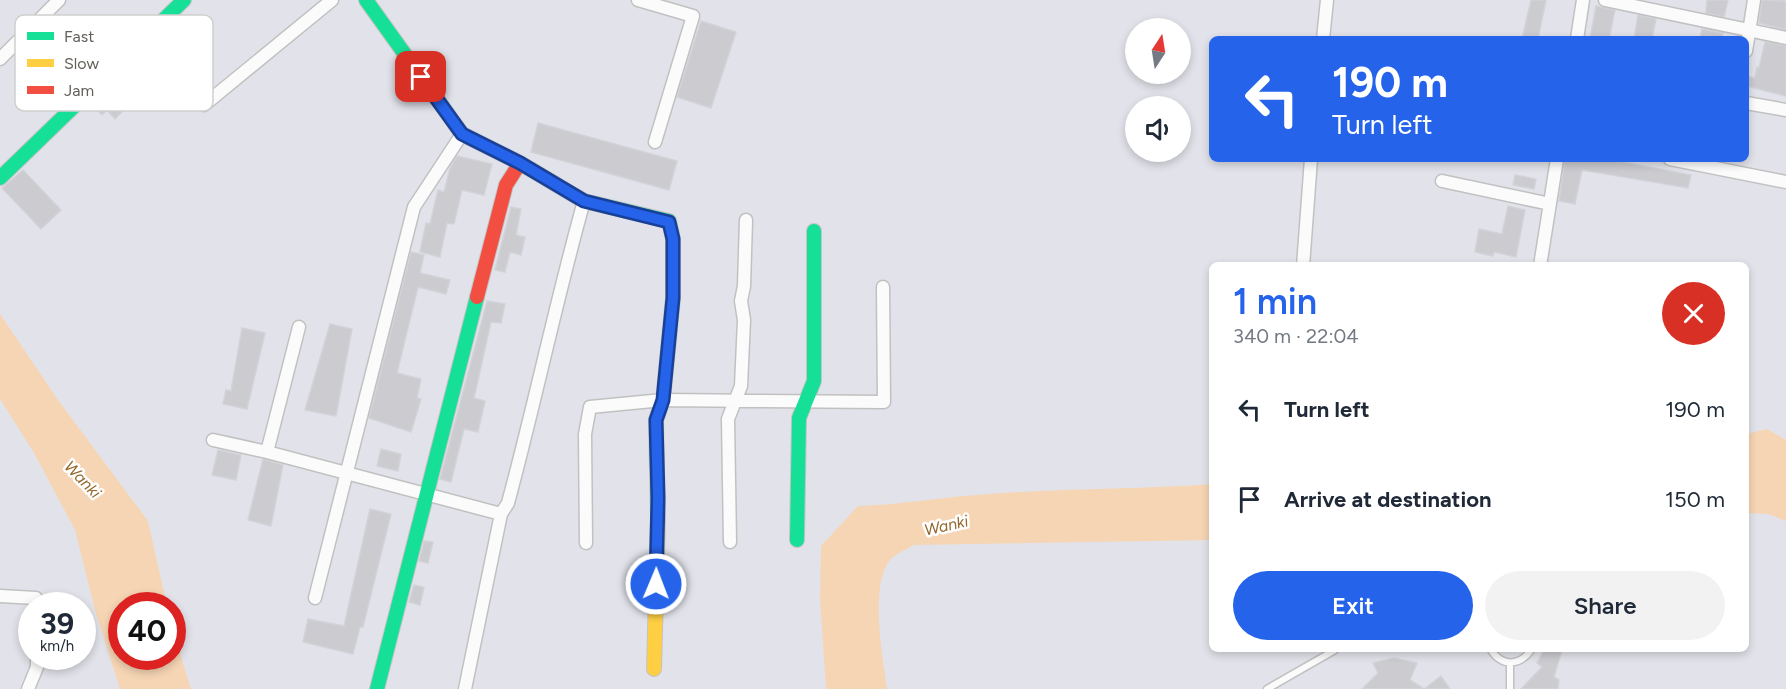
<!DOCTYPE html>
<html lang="en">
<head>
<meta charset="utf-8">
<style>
  :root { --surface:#fff; --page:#f2f2f3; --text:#1f2937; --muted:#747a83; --accent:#2563eb }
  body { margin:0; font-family:Figtree,sans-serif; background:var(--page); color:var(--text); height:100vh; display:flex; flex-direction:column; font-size:22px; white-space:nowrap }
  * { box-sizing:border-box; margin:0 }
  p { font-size:20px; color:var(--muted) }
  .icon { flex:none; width:33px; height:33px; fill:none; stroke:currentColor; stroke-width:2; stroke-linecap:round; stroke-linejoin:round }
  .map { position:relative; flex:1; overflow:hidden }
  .sheet { position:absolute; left:1209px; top:262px; width:540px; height:390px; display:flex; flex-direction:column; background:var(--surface); border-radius:9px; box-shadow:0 3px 9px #0003 }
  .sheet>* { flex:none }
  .hud { position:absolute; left:1209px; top:36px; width:540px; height:126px; border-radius:9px; box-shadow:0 3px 9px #0003; background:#2563eb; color:#fff; overflow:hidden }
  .needle { width:39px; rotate:12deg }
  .fabs { position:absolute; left:1125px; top:18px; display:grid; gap:12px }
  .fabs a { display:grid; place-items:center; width:66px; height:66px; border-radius:50%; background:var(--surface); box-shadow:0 3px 9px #0003; font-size:30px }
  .speed { position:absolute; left:18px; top:592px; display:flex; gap:12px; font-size:30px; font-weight:700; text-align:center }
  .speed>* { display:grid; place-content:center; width:78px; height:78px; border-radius:50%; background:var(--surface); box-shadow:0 3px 9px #0003; line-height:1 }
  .speed small { font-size:15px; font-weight:400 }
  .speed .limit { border:9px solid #d22; background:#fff; color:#111 }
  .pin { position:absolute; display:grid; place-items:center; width:51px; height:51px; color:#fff; margin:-26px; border-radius:12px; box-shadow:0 3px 9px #0006 }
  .me { position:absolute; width:66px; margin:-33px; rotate:1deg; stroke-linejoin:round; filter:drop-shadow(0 0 4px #0008) }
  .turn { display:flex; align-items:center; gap:21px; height:126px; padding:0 24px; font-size:27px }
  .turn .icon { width:78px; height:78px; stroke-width:2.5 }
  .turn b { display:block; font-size:42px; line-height:51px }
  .round { display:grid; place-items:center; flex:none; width:63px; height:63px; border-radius:32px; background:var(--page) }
  .summary { display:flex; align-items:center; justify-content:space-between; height:102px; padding:0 24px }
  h1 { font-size:36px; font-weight:600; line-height:45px; color:var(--accent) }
  .action { display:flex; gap:12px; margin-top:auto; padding:12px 24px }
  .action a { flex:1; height:69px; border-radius:36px; background:var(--accent); color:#fff; font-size:24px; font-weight:600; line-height:69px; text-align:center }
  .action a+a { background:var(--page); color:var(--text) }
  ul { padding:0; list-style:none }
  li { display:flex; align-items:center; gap:18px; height:90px; padding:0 24px }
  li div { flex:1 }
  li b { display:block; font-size:22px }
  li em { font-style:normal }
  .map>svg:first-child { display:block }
</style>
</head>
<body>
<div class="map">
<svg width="1786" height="689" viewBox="0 0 1786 689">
  <rect width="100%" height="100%" fill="#e2e3ea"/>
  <path fill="#f6d5b4" d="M 0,314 L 58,400 L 148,521 L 167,606 L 122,606 L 122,657 L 172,657 L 173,631 L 191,689 L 120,689 L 95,610 L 75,530 L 34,453 L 0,399 Z
    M 1767,429 L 1786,440 L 1786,521 L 1768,514 L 1746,513 L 1746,434 Z
    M 1212,484 L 1212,540 L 914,545 C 907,549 895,554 890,560 C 869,587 883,657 887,689 L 826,689 L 820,599 L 821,546 L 858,506 C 898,505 937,498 977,495 C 1055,488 1134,490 1212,484 Z"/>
  <path fill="#cbcbd0" stroke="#d2d3d9" stroke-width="1.5" d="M 1531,0 L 1546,0 L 1538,39 L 1522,39 Z
    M 1707,0 L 1728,0 L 1724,17 L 1706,13 Z
    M 1762,0 L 1786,1 L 1786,30 L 1759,23 Z
    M 1596,6 L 1615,10 L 1609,39 L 1590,39 Z
    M 1638,15 L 1656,19 L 1652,39 L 1634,39 Z
    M 701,21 L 736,32 L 711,108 L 677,97 Z
    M 1702,29 L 1723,33 L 1722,39 L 1700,39 Z
    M 1765,42 L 1786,46 L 1786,96 L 1746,86 L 1746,76 L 1755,78 L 1757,67 L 1759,68 Z
    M 112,88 L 121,98 L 117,102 L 124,110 L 115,119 L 107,110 L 102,115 L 92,104 Z
    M 538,123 L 677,161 L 669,190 L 531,152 Z
    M 457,156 L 492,164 L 484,195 L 462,190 L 454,224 L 447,223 L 440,257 L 420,252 L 426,223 L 430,224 L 438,190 L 444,192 L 450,168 Z
    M 1565,159 L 1607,159 L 1691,175 L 1688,188 L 1582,170 L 1575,204 L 1559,201 Z
    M 23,170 L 61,210 L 41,229 L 2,188 Z
    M 1515,175 L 1536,179 L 1534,189 L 1513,185 Z
    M 1508,206 L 1525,210 L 1516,257 L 1494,252 L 1493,256 L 1475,252 L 1479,229 L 1502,234 Z
    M 511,207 L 521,209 L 516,235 L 525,237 L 521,255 L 510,252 L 505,272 L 495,270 Z
    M 411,252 L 424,255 L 420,273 L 450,280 L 446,294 L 418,287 L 397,373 L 421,379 L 417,398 L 421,399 L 411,432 L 369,418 Z
    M 487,301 L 505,304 L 501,323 L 491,322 L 474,398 L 485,401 L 478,432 L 464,429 L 451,482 L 440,479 Z
    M 330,324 L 352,329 L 336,416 L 305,410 Z
    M 242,328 L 265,333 L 247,409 L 223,404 L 226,390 L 231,391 Z
    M 381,449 L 401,454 L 398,471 L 377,466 Z
    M 218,450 L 241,455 L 236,480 L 212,475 Z
    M 263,459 L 283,465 L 271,526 L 248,520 Z
    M 370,509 L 391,514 L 363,627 L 360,627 L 353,654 L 303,642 L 308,619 L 344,626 Z
    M 424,541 L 433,542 L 428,563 L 419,561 Z
    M 414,585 L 424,587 L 420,605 L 409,602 Z
    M 1544,650 L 1562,650 L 1554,677 L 1559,680 L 1558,689 L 1521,689 L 1542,667 L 1537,663 Z
    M 1394,658 L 1417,663 L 1410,680 L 1424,689 L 1441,676 L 1450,689 L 1362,689 L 1378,673 L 1373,663 Z"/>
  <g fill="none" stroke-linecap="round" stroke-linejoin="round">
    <defs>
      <path id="lane" d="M 1491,650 C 1502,667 1520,666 1531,650
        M 1267,689 L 1335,650
        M 1510,689 L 1510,663"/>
      <path id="street" d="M 638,0 L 693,16 L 655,142
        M 1605,0 L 1786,38
        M 1323,39 L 1327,0
        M 1577,39 L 1583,0
        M 1746,51 L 1754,0
        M 0,59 L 59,0
        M 1746,103 L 1786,110
        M 204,105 L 332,0
        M 1670,159 L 1786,182
        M 1442,181 L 1550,204
        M 1303,266 L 1311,159
        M 1540,266 L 1557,159
        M 213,440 L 267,452 L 501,514
        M 267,452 L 299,327
        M 730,542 L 728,419 L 741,386 L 744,320 L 741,301 L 744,286 L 746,220
        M 586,543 L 585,434 L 590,407 L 663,400 L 884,402 L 883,287
        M 0,596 L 36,598 L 36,606
        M 315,598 L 414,207 L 462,134
        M 28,689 L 37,667 L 37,657
        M 465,689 L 501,514 L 508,503 C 535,403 556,301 584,201"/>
      <path id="fast" d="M 366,0 L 462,134 L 520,163 L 584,201 L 669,221 L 673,239 L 673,298 L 663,400 L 656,420 L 658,519
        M 0,178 L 184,0
        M 797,540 L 799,418 L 814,381 L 814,231
        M 377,689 L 477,297"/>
      <path id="slow" d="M 654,669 L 658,519"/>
      <path id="jam" d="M 477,297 L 506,185 L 520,163"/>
    </defs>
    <use href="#lane" stroke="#c1c1c1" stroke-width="9"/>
    <use href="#street" stroke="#c1c1c1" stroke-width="15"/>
    <use href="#fast" stroke="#c4c3c3" stroke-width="16"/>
    <use href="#slow" stroke="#c4c3c3" stroke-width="16"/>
    <use href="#jam" stroke="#c4c3c3" stroke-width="16"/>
    <use href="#lane" stroke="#fbfbfc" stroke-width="6"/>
    <use href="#street" stroke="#fbfbfc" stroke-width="12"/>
    <use href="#fast" stroke="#16e098" stroke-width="14"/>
    <use href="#slow" stroke="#ffcf43" stroke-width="14"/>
    <use href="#jam" stroke="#f24e42" stroke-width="14"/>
  </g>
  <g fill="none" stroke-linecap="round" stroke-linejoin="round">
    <defs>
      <path id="route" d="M 421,77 L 462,134 L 520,163 L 584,201 L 669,222 L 673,239 L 673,298 L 663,400 L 656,420 L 658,498 L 656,584"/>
    </defs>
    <use href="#route" stroke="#184099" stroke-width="15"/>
    <use href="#route" stroke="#2563eb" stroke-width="10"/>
  </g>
  <g text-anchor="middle" stroke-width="5" stroke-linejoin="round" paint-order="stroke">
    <g font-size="16" font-style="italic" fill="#94682c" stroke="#fff">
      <text transform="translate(83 479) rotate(46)" y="6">Wanki</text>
      <text transform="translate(946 525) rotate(-13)" y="6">Wanki</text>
    </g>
  </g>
  <rect x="15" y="15" width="198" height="96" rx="9" fill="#fff" stroke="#d0cfcd" stroke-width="1.5"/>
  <rect x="27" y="32" width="27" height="8" fill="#16e098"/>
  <rect x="27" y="59" width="27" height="8" fill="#ffcf43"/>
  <rect x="27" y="86" width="27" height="8" fill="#f24e42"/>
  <g font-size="16" fill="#625e58">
    <text x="64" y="42">Fast</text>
    <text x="64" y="69">Slow</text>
    <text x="64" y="96">Jam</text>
  </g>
</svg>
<div class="fabs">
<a><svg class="needle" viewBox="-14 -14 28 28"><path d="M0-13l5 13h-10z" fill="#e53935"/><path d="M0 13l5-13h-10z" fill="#747a83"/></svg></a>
<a><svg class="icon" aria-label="sound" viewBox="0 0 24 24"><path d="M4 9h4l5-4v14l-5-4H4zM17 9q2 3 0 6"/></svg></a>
</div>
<div class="speed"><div>39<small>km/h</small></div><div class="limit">40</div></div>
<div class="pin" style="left:421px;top:77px;background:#d93025"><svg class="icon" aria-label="arrive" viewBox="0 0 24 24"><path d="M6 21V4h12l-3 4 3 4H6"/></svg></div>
<svg class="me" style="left:656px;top:584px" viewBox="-20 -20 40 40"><circle r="17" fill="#2563eb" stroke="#fff" stroke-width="3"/><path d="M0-11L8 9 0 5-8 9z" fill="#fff"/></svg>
<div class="hud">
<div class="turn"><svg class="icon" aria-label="left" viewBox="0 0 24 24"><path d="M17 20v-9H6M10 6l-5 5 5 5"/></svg><div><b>190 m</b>Turn left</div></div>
</div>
<section class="sheet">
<div class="summary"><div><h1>1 min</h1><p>340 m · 22:04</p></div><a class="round" style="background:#d93025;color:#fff"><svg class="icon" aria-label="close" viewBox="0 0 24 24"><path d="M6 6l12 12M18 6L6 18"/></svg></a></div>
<ul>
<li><svg class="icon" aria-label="left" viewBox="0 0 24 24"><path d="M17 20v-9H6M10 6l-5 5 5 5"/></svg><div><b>Turn left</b></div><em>190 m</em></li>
<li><svg class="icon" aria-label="arrive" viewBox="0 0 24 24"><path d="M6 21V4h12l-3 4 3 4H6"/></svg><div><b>Arrive at destination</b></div><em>150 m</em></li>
</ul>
<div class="action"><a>Exit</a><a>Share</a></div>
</section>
</div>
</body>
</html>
